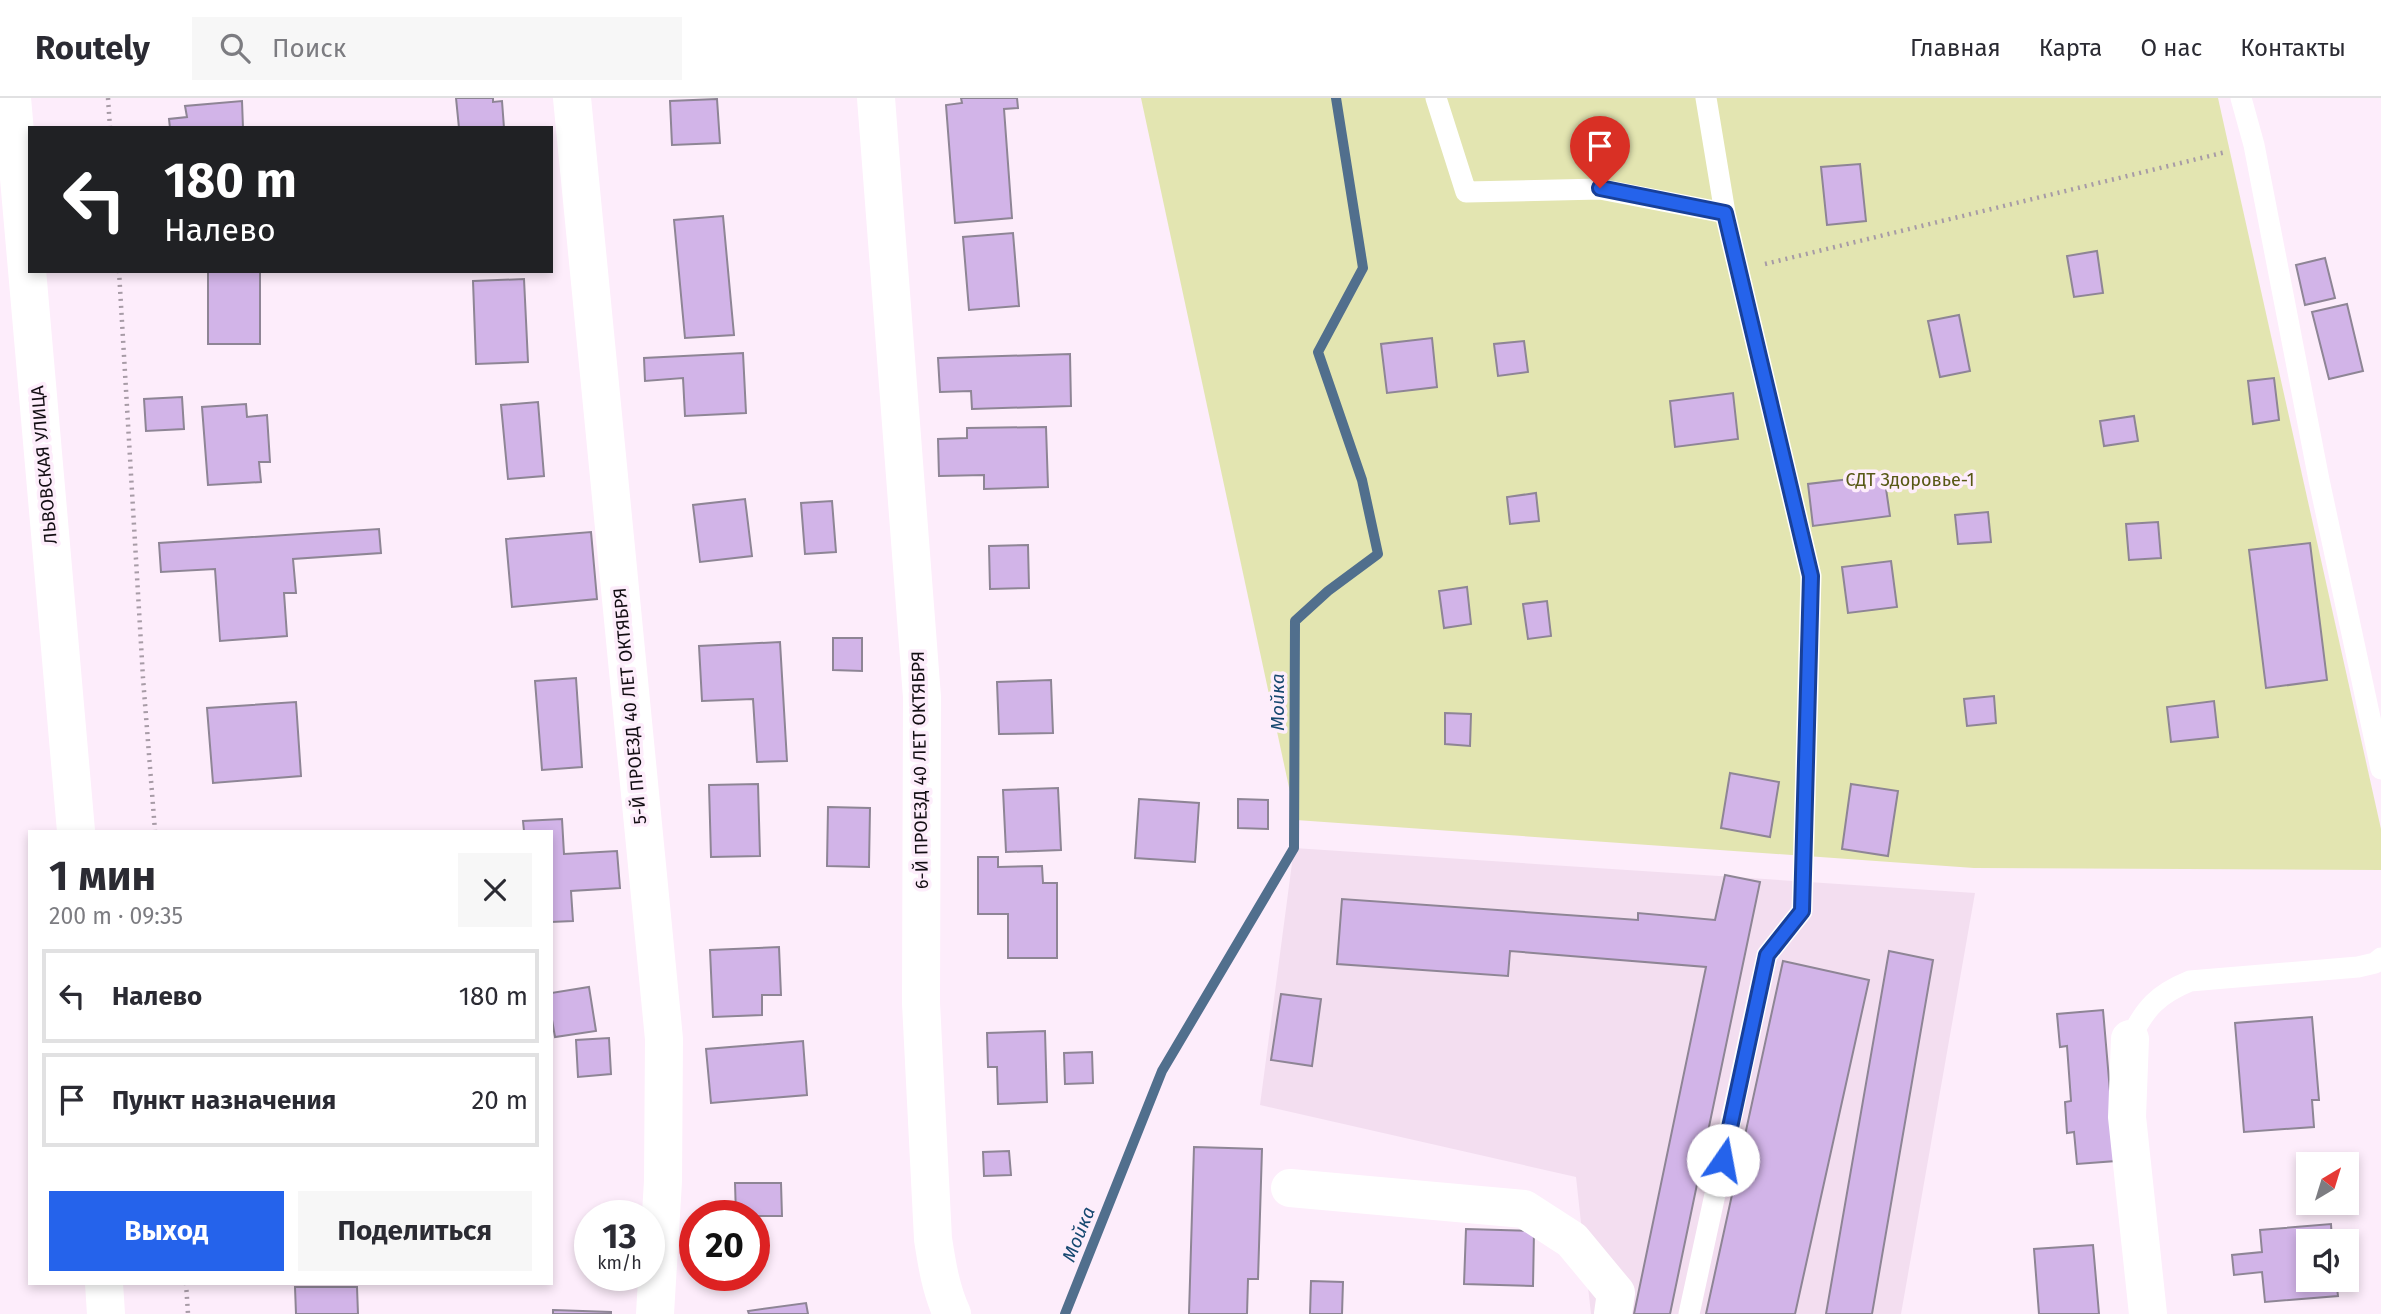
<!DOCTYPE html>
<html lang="ru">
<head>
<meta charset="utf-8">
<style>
  :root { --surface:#fff; --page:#f7f7f7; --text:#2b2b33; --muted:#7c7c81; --line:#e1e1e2; --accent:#2563eb }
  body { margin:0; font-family:"Fira Sans",sans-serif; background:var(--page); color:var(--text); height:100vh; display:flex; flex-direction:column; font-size:26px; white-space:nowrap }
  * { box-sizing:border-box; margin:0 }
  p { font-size:23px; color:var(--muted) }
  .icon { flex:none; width:38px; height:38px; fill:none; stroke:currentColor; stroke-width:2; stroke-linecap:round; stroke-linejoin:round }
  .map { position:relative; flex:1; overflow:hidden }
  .sheet { position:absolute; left:28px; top:732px; width:525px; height:455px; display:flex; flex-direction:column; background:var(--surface); border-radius:0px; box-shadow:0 4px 10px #0003 }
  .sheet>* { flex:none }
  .guide { position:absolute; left:28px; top:28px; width:525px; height:147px; border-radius:0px; box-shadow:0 4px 10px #0003; background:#202124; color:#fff; overflow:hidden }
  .needle { width:46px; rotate:38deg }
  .buttons { position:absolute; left:2296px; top:1054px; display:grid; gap:14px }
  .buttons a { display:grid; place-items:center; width:63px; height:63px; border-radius:0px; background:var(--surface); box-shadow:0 4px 10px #0003; font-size:35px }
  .speed { position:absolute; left:574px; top:1102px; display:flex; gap:14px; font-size:35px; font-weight:700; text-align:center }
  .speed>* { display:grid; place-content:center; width:91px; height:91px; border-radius:50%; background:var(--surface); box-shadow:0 4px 10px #0003; line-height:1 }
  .speed small { font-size:18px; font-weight:400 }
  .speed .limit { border:10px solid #d22; background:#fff; color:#111 }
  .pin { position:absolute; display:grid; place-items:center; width:60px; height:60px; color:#fff; margin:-72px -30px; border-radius:50% 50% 50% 0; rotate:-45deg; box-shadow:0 0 7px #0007 }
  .pin .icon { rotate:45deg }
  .me { position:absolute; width:77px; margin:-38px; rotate:12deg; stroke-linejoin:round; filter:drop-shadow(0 0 5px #0008) }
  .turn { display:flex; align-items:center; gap:24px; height:147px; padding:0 21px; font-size:32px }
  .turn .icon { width:91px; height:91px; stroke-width:2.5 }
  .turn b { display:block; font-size:49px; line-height:60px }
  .round { display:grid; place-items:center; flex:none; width:74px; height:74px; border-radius:0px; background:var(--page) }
  .overview { display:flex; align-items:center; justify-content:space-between; height:119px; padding:0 21px }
  h1 { font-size:42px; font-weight:700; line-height:52px }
  .action { display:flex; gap:14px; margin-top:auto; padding:14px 21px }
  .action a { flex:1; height:80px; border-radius:0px; background:var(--accent); color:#fff; font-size:28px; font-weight:700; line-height:80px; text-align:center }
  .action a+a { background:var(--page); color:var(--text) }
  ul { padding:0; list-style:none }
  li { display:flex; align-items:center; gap:21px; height:94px; margin:0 14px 10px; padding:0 7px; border:4px solid var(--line); border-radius:0px }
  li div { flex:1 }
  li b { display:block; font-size:26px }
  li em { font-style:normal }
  header { display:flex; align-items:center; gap:42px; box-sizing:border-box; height:98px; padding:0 35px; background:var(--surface); border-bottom:2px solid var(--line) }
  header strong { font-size:33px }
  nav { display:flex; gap:38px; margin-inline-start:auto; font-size:24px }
  .search { width:490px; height:63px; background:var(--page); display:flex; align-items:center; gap:18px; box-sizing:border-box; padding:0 24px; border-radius:0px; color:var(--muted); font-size:26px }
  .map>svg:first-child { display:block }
</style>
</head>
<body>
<header>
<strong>Routely</strong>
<div class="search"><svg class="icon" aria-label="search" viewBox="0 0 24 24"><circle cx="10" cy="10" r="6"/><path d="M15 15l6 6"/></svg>Поиск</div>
<nav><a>Главная</a><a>Карта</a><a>О нас</a><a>Контакты</a></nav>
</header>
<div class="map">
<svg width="2381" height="1216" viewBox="0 0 2381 1216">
  <rect width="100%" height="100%" fill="#fdedfb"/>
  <path fill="#f3def0" d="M 1294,750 L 1975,795 L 1901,1216 L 1591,1216 L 1576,1079 L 1260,1007 Z"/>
  <path fill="#e3e5b1" d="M 1141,0 L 2218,0 L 2381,731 L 2381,772 L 1974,770 L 1296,722 Z"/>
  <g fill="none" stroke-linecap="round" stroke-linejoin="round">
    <path stroke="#516f8d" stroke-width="10" d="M 1065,1216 L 1162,973 L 1294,750 L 1295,523 L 1328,493 L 1378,456 L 1362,382 L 1318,254 L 1363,170 L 1336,0"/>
  </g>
  <path fill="#d2b4e8" stroke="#8e8595" stroke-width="2" d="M 456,0 L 493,0 L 493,4 L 502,3 L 504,30 L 459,30 Z
    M 961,0 L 1017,0 L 1018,10 L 1004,11 L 1012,120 L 955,125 L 946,7 L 962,5 Z
    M 717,1 L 720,45 L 672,47 L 670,3 Z
    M 242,3 L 243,30 L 170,30 L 169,21 L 187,19 L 185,8 Z
    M 1860,66 L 1866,123 L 1827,127 L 1821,69 Z
    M 723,118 L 734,237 L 685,240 L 674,122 Z
    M 1013,135 L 1019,208 L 969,212 L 963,139 Z
    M 2097,153 L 2103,195 L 2074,199 L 2067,158 Z
    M 2325,160 L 2335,200 L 2305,207 L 2296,167 Z
    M 208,174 L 260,174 L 260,246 L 208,246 Z
    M 524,181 L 528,264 L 476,266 L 473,183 Z
    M 2347,206 L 2363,273 L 2329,281 L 2312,214 Z
    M 1959,217 L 1970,273 L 1940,279 L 1928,223 Z
    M 1432,240 L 1437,289 L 1387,295 L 1381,246 Z
    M 1524,243 L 1528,274 L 1498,278 L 1494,246 Z
    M 743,255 L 746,315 L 685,318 L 683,280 L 645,283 L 644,260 Z
    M 1070,256 L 1071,308 L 972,311 L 971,293 L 940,294 L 938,260 Z
    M 2274,280 L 2279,322 L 2253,326 L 2248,283 Z
    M 1733,295 L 1738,341 L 1675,349 L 1670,303 Z
    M 182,299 L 184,331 L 146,333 L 144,301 Z
    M 538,304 L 544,378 L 508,381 L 501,307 Z
    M 246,306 L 247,319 L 267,317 L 270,364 L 259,364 L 261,384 L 208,387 L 202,309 Z
    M 2134,318 L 2138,343 L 2104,348 L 2100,323 Z
    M 1046,329 L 1048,389 L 984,391 L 984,377 L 939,378 L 938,341 L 967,340 L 967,330 Z
    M 1884,377 L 1890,418 L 1813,428 L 1808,386 Z
    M 1536,395 L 1539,423 L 1510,426 L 1507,399 Z
    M 745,401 L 752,458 L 700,464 L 693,407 Z
    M 832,403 L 836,454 L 805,456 L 801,405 Z
    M 1988,414 L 1991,444 L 1958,446 L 1955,417 Z
    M 2158,424 L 2161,460 L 2129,462 L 2126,426 Z
    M 379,431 L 381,455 L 293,461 L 296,495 L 284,495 L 287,538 L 220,543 L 215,471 L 161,474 L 159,445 Z
    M 591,434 L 597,501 L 512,509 L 506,441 Z
    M 2310,445 L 2327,582 L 2266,590 L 2249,452 Z
    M 1028,447 L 1029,490 L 990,491 L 989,448 Z
    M 1891,463 L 1897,509 L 1848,515 L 1842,469 Z
    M 1467,489 L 1471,526 L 1444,530 L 1439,493 Z
    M 1547,503 L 1551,538 L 1528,541 L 1523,506 Z
    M 833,540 L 862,540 L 862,573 L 833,572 Z
    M 780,544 L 787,663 L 757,664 L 753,601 L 702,603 L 699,548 Z
    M 576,580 L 582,669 L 542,672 L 535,583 Z
    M 1051,582 L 1053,635 L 999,636 L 997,584 Z
    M 1994,598 L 1996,625 L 1967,628 L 1964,601 Z
    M 2214,603 L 2218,639 L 2171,644 L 2167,609 Z
    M 296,604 L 301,678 L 213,685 L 207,610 Z
    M 1445,615 L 1471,616 L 1470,648 L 1445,646 Z
    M 1730,675 L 1779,684 L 1770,739 L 1721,730 Z
    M 758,686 L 760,758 L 711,759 L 709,687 Z
    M 1851,686 L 1898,693 L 1888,758 L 1842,751 Z
    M 1058,690 L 1061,752 L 1006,754 L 1003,692 Z
    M 1139,701 L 1199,705 L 1195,764 L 1135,760 Z
    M 1238,701 L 1268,702 L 1268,731 L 1238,730 Z
    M 828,709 L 870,710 L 869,769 L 827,768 Z
    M 562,721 L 564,756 L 617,753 L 620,790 L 571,793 L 573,823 L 551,824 L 551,733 L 524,733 L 523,723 Z
    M 978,759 L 998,759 L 998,769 L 1042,768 L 1043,785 L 1057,785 L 1057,860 L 1008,860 L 1008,816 L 978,816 Z
    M 1725,777 L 1760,784 L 1670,1216 L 1634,1216 L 1706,869 L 1510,853 L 1508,878 L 1337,866 L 1342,801 L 1638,822 L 1638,815 L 1715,822 Z
    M 779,849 L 781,897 L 762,897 L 762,917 L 713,919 L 710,852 Z
    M 1889,853 L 1933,862 L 1872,1216 L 1826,1216 Z
    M 1783,863 L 1869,882 L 1795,1216 L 1706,1216 Z
    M 589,889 L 596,933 L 555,939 L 551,916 L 551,895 Z
    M 1281,896 L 1321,901 L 1312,968 L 1271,962 Z
    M 2103,912 L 2116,1063 L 2077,1066 L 2074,1034 L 2067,1035 L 2065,1004 L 2071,1003 L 2067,948 L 2060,949 L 2057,916 Z
    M 2312,919 L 2319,1002 L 2312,1002 L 2314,1029 L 2244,1034 L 2235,925 Z
    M 1045,933 L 1047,1004 L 998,1006 L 997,969 L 988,969 L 987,935 Z
    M 609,940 L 611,976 L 578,979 L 576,942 Z
    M 803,943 L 807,997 L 711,1005 L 706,951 Z
    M 1092,954 L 1093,985 L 1065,986 L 1064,955 Z
    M 1194,1049 L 1262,1051 L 1258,1181 L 1248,1181 L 1247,1216 L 1189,1216 Z
    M 1009,1053 L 1011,1077 L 984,1078 L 983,1054 Z
    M 735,1085 L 781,1085 L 782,1118 L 736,1118 Z
    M 2331,1126 L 2332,1143 L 2308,1143 L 2308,1181 L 2336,1181 L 2338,1198 L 2265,1204 L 2262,1174 L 2234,1177 L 2232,1157 L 2262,1154 L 2260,1132 Z
    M 1466,1131 L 1534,1133 L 1533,1188 L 1464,1186 Z
    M 2093,1147 L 2099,1216 L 2039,1216 L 2034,1151 Z
    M 1311,1183 L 1343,1184 L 1342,1216 L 1310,1216 Z
    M 295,1189 L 357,1189 L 358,1216 L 296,1216 Z
    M 806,1205 L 808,1216 L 749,1216 L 748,1213 Z
    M 553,1212 L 611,1214 L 611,1216 L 553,1216 Z"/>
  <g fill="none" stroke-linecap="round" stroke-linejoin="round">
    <path stroke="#a79ba6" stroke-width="4.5" stroke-dasharray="2 5" stroke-linecap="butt" d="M 108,0 L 110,30
      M 1765,166 L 2226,54
      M 119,173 L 143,580 L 155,733
      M 186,1185 L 188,1216"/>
    <path stroke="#fff" stroke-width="21" d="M 1436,0 L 1466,94 L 1600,91 L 1725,115
      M 2241,0 L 2254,47 L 2319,382 L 2381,671
      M 2130,941 C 2145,910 2158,896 2190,883 L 2358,869 L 2375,865 L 2381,860
      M 1689,1216 L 1767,857 L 1802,813 L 1811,478 L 1725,115 L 1706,0"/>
    <path stroke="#fff" stroke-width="38" d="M 12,0 L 76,733
      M 572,0 L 664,941 L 663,1083 L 655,1216
      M 876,0 L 922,599 L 921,905 L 933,1141 C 937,1167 941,1192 952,1216
      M 2130,941 L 2127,1019 L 2148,1216
      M 1290,1090 L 1524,1111 L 1572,1142 L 1616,1195 L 1613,1216
      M 104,1185 L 106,1216"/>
  </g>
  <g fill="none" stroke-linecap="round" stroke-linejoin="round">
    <defs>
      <path id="route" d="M 1600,90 L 1725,115 L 1811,478 L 1802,813 L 1767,857 L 1723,1062"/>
    </defs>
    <use href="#route" stroke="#184099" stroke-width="18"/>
    <use href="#route" stroke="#2563eb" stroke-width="12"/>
  </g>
  <g text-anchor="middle" stroke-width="7" stroke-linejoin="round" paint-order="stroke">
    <g font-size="18" fill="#130e13" stroke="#fdedfb">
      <text transform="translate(44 367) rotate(-95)" y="6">ЛЬВОВСКАЯ УЛИЦА</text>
      <text transform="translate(630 608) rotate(-95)" y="6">5-Й ПРОЕЗД 40 ЛЕТ ОКТЯБРЯ</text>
      <text transform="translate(920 672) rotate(-91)" y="6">6-Й ПРОЕЗД 40 ЛЕТ ОКТЯБРЯ</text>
    </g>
    <g font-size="18" fill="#575815" stroke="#fdedfb">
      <text x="1910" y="388">СДТ Здоровье-1</text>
    </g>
    <g font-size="19" font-style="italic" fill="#164870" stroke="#fdedfb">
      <text transform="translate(1277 604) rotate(-90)" y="7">Мойка</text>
      <text transform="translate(1078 1136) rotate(-68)" y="7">Мойка</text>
    </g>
  </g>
</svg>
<div class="buttons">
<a><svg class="needle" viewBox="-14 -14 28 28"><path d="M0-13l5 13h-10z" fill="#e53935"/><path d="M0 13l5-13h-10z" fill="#7c7c81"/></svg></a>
<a><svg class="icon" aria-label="sound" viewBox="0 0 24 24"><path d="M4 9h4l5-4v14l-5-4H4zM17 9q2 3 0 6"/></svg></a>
</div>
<div class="speed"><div>13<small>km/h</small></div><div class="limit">20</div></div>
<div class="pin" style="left:1600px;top:90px;background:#d93025"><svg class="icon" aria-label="arrive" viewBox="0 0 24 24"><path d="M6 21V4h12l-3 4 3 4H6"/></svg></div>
<svg class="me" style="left:1723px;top:1062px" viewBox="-20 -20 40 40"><circle r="19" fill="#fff"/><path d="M0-13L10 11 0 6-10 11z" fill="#2563eb"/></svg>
<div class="guide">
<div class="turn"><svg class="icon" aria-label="left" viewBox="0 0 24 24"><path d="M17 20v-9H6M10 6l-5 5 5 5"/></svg><div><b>180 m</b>Налево</div></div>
</div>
<section class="sheet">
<div class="overview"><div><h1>1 мин</h1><p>200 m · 09:35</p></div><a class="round"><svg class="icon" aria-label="close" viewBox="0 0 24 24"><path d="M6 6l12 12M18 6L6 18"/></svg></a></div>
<ul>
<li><svg class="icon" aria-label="left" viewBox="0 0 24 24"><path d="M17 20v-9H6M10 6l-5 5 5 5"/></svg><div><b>Налево</b></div><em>180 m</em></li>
<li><svg class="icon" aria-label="arrive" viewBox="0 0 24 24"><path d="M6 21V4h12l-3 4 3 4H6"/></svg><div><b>Пункт назначения</b></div><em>20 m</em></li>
</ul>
<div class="action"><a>Выход</a><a>Поделиться</a></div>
</section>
</div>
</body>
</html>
